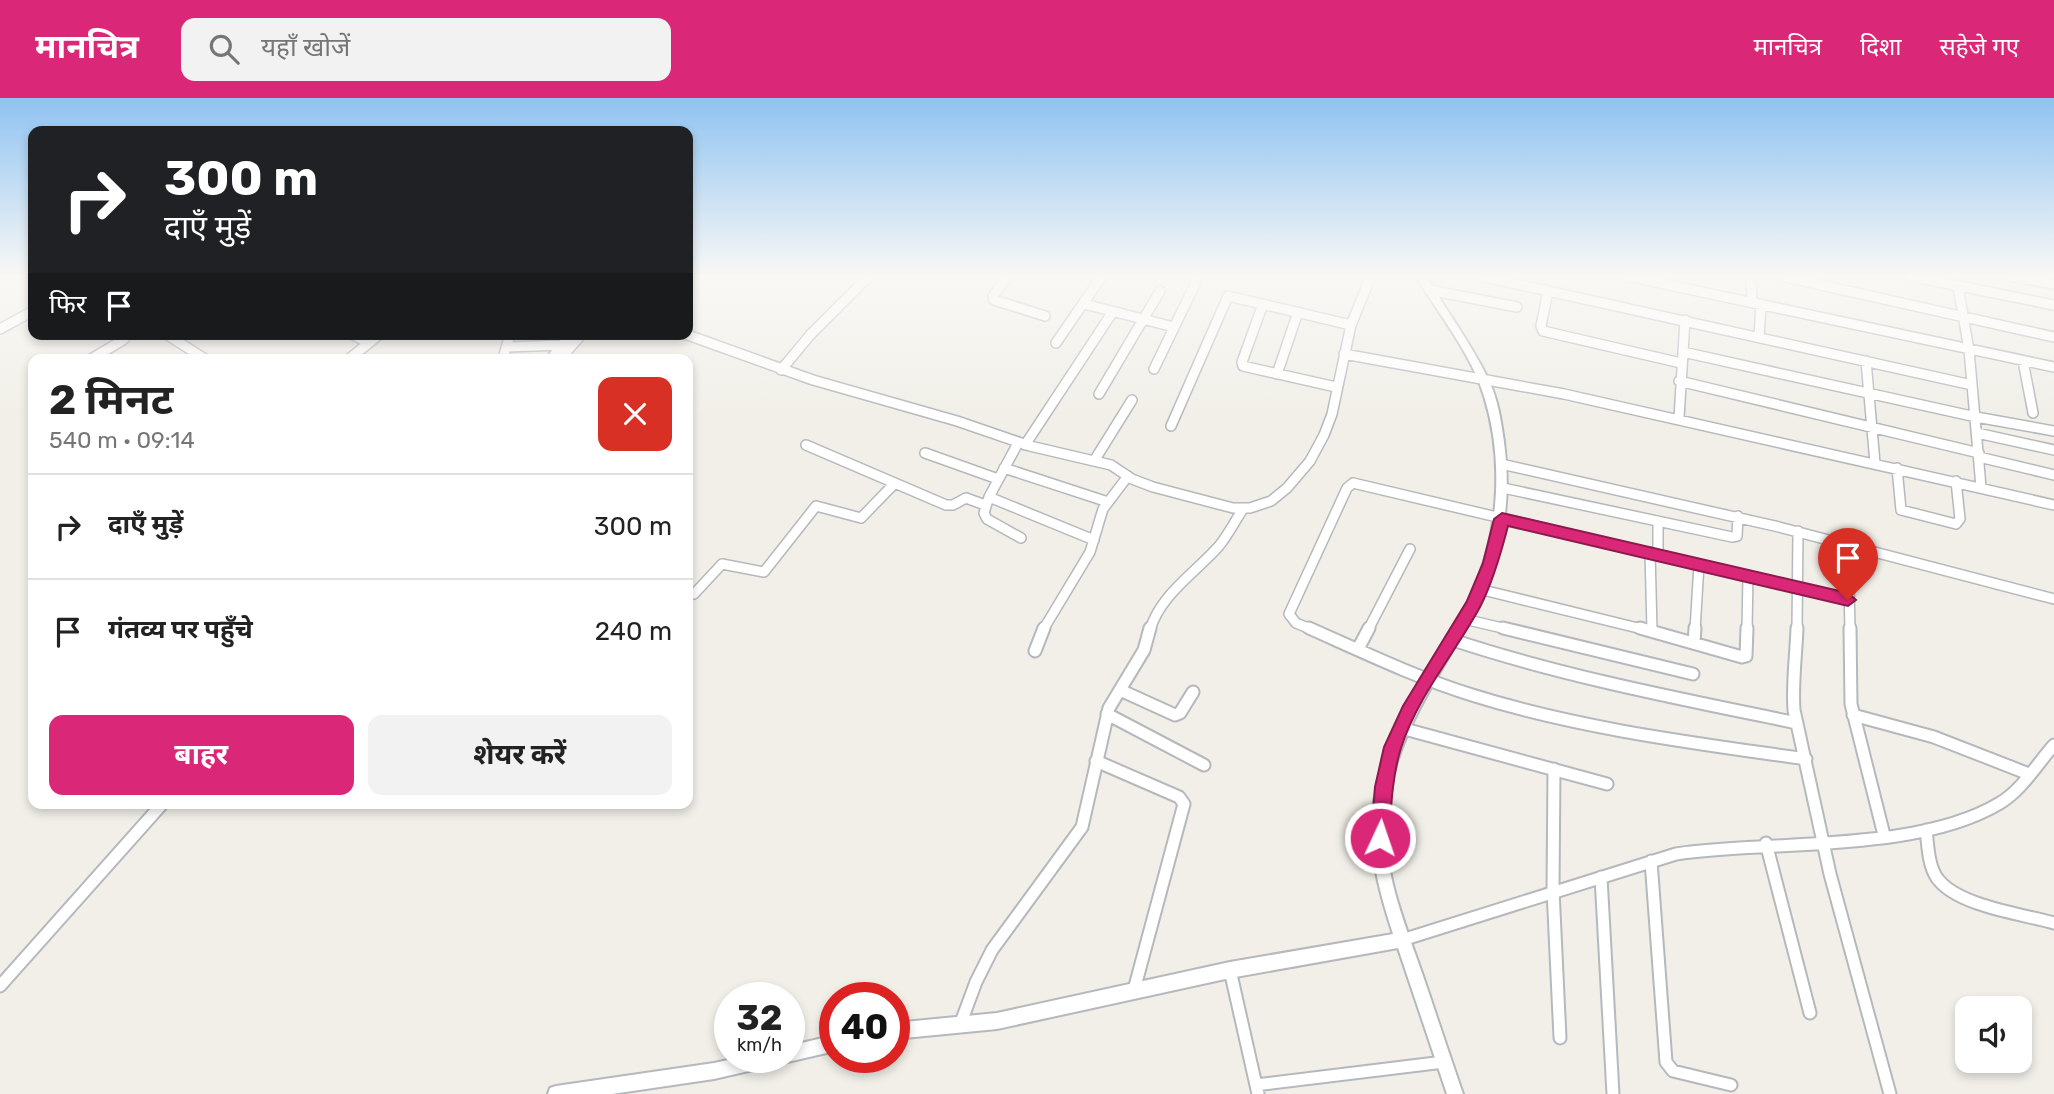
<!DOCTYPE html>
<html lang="hi">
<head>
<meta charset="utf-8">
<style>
  :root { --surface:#fff; --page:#f2f2f2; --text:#222; --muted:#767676; --line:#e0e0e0; --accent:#db2777 }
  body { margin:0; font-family:Rubik,"Noto Sans Devanagari",sans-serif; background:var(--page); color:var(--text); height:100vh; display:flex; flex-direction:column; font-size:26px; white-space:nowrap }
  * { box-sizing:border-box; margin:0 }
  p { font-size:23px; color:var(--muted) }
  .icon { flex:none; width:38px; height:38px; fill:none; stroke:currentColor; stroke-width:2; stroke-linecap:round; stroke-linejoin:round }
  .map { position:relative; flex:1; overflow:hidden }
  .sheet { position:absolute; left:28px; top:256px; width:665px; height:455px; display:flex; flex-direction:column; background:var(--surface); border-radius:14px; box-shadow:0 4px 10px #0003 }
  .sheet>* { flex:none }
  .hud { position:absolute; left:28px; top:28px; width:665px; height:214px; border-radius:14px; box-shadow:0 4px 10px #0003; background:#202124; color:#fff; overflow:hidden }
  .tools { position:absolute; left:1955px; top:898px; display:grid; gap:14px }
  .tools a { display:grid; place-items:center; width:77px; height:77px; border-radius:14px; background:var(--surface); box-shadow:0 4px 10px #0003; font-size:35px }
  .speed { position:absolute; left:714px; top:884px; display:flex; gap:14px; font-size:35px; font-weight:700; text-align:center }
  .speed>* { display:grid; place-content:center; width:91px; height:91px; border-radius:50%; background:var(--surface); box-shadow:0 4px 10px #0003; line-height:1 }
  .speed small { font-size:18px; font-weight:400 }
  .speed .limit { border:10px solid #d22; background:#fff; color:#111 }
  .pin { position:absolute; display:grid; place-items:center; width:60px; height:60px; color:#fff; margin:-72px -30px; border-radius:50% 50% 50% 0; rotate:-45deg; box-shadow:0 0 7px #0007 }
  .pin .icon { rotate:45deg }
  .me { position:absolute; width:77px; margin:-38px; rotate:3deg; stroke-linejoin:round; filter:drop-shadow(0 0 5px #0008) }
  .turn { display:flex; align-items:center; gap:24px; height:147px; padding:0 21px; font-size:32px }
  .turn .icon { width:91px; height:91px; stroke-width:2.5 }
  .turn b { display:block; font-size:49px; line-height:60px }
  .then { display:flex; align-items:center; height:66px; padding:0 21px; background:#0003; gap:14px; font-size:26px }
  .round { display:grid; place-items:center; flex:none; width:74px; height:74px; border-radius:14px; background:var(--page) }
  .overview { display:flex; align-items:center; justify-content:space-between; height:119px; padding:0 21px }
  h1 { font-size:42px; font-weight:700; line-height:52px }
  .action { display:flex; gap:14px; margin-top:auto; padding:14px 21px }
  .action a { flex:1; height:80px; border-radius:14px; background:var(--accent); color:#fff; font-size:28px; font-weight:700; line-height:80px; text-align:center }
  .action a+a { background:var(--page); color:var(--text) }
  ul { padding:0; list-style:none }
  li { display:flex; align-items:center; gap:21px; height:105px; padding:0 21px; border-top:2px solid var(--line) }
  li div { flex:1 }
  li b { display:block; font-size:26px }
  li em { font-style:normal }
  header { display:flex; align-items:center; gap:42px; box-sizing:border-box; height:98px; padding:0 35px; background:var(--accent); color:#fff }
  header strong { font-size:33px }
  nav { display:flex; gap:38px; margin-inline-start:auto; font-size:24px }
  .search { width:490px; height:63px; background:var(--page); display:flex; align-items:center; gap:18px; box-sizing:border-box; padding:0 24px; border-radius:14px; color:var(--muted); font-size:26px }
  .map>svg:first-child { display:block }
</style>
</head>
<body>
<header>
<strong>मानचित्र</strong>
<div class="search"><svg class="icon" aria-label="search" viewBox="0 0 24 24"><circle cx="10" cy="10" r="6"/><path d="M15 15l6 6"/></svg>यहाँ खोजें</div>
<nav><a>मानचित्र</a><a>दिशा</a><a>सहेजे गए</a></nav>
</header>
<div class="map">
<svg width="2054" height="996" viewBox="0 0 2054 996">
  <rect width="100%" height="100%" fill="#f1efe8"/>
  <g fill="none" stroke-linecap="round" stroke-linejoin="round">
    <defs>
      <path id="minor-far1" d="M 1008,178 L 993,198 L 994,202 L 1045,218
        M 1481,178 L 1972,287
        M 1627,178 L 2054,269
        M 1751,178 L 1752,203
        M 1781,178 L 2054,239
        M 1910,178 L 2054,207
        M 2011,178 L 2054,186
        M 1958,188 L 1969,252 L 1981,389
        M 1429,192 L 1517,209
        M 1548,193 L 1541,228 L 1543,233 L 1681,265
        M 1084,206 L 1174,229
        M 1263,206 L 1242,264 L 1243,268 L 1336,289
        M 0,231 L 33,213
        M 166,236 L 205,261
        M 351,236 L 369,245
        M 685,236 L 813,282 L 957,323 L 1030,348 L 1111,367 L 1132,381 L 1153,389 L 1233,410 L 1250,410 L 1271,403 L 1287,390 L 1310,363 L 1324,337 L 1332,316 L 1351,227 L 1371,178
        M 1759,239 L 1761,206
        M 1056,245 L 1102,178
        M 506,249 L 562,247
        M 1683,254 L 1976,319 L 2054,333
        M 1344,256 L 1564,296 L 2054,407
        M 91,261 L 123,242 L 128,236
        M 349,261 L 380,236
        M 503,261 L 510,236
        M 551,261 L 571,236
        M 560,261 L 582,236
        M 1866,263 L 1875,365
        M 2023,263 L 2033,315
        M 1154,271 L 1199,178
        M 781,272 L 811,236 L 869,178
        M 1277,276 L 1298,214
        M 1679,283 L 1979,355
        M 1099,296 L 1160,193
        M 1679,320 L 1685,222
        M 1171,328 L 1228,198 L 1351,227
        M 1977,335 L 2054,352
        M 1018,345 L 989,399 L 984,415 L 987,421 L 1021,440
        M 806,347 L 946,407 L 953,407 L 966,400 L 985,407
        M 1025,347 L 1112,215
        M 925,355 L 998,381
        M 1979,359 L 2054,377
        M 1094,363 L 1132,302
        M 1501,366 L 1779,429 L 2054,501
        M 1004,370 L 1108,404
        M 1897,370 L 1901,412 L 1956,426 L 1960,421 L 1956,383
        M 1503,390 L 1732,439 L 1737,438 L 1738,418
        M 989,399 L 1094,442
        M 1658,423 L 1658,456
        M 1848,445 L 1850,532
        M 1650,454 L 1652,532
        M 1479,491 L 1646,532
        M 688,497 L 694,496 L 722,466 L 764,474 L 816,408 L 861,420 L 895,385
        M 1464,521 L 1511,532
        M 1043,532 L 1090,454 L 1103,411 L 1128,378
        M 1150,532 C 1160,497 1195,475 1219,448 C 1228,437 1235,423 1243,411
        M 1313,532 L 1296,525 L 1289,516 L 1347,390 L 1353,385 L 1848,502
        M 1368,532 L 1410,451
        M 1695,532 L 1699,466
        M 1747,532 L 1748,477
        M 1797,532 L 1798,433"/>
      <path id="minor" d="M 1309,530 C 1363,554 1415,579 1472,597 C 1580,631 1694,645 1806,661
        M 1503,530 L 1693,576
        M 1640,530 L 1742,559 L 1746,558 L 1747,530
        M 1797,530 C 1796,558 1792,585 1794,612 L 1830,776 L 1890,996
        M 1850,530 L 1851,606 L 1884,737
        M 1453,542 C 1565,579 1681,601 1797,625
        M 1694,545 L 1695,530
        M 1358,551 L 1369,530
        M 1035,553 L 1044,530
        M 1120,592 L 1175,617 L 1180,615 L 1193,594
        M 1107,616 L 1204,667
        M 1853,617 L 1934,639 L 2029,676
        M 1401,630 L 1607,686
        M 1096,663 L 1179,699 L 1184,706 L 1134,892
        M 1554,671 L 1553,792 L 1560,940
        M 1926,732 C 1928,747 1928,767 1937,780 C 1957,808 2022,816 2054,825
        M 1766,745 L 1810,915
        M 1651,763 L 1666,964 L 1673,973 L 1731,987
        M 1601,779 L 1613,996
        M 1402,842 L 1676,756 C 1772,742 1917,755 2000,705 C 2022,692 2037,666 2054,647
        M 1230,872 L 1258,996
        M 0,888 L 163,705
        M 960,927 L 976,884 L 992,852 L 1082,729 L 1109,610 L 1144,552 L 1150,530
        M 1256,987 L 1444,964"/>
      <path id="tertiary" d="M 1416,178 L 1426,178 C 1446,213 1472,246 1489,283 C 1498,302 1501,323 1504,344 C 1515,426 1493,486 1451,555 C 1420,607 1389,660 1386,721 C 1383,775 1405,826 1422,875 C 1436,916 1449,956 1463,996 L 1447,996 L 1398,850 L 1230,880 L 997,931 L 894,941 L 894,925 L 997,915 L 1230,864 L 1393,836 C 1381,799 1370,761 1372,722 C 1377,638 1430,576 1467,505 C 1499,443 1505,365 1484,298 C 1471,255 1439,217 1416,178 Z
        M 835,937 L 835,953 L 714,981 L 612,996 L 548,996 L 550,990 L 556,988 L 714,965 L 742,959 L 789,959 L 789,948 Z"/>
    </defs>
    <use href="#minor-far1" stroke="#b5b8bc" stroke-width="12"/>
    <use href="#minor" stroke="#b5b8bc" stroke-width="15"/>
    <use href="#tertiary" stroke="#b5b8bc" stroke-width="4"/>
    <use href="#minor-far1" stroke="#fff" stroke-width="9"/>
    <use href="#minor" stroke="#fff" stroke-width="11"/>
    <use href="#tertiary" fill="#fff" fill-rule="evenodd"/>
  </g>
  <linearGradient id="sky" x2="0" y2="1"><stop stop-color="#8fc3f1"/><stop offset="0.56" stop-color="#f9f8f5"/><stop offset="1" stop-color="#f9f8f5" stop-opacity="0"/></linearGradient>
  <rect width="2054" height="318" fill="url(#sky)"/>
  <path fill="#db2777" stroke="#8e194d" stroke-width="2" d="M 1502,415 L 1848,495 L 1856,502 L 1848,508 L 1508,428 C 1501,455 1493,484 1480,509 C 1455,555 1417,599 1401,650 C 1392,679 1391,710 1389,740 L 1386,746 L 1380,748 L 1373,746 L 1371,740 L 1375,689 L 1384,649 L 1403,608 L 1467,503 L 1483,465 L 1494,421 Z"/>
</svg>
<div class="tools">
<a><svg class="icon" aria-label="sound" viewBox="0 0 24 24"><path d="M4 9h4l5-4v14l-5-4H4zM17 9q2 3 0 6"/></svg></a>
</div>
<div class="speed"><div>32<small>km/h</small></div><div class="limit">40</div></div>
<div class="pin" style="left:1848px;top:502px;background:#d93025"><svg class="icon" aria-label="arrive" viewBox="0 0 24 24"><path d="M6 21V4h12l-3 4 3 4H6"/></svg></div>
<svg class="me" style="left:1380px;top:740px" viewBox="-20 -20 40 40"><circle r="17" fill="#db2777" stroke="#fff" stroke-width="3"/><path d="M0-11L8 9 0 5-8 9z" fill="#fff"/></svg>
<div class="hud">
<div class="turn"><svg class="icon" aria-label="right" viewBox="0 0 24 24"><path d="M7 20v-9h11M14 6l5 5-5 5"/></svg><div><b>300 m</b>दाएँ मुड़ें</div></div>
<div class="then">फिर<svg class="icon" aria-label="arrive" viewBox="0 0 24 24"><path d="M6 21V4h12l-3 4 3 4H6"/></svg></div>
</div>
<section class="sheet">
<div class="overview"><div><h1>2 मिनट</h1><p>540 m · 09:14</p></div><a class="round" style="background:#d93025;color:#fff"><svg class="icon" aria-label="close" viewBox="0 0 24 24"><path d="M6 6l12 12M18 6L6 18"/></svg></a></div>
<ul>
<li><svg class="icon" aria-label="right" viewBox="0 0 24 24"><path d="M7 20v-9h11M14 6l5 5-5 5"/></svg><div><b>दाएँ मुड़ें</b></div><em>300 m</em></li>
<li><svg class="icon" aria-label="arrive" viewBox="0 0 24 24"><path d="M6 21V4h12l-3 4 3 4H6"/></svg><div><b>गंतव्य पर पहुँचे</b></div><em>240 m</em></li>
</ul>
<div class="action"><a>बाहर</a><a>शेयर करें</a></div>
</section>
</div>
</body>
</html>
